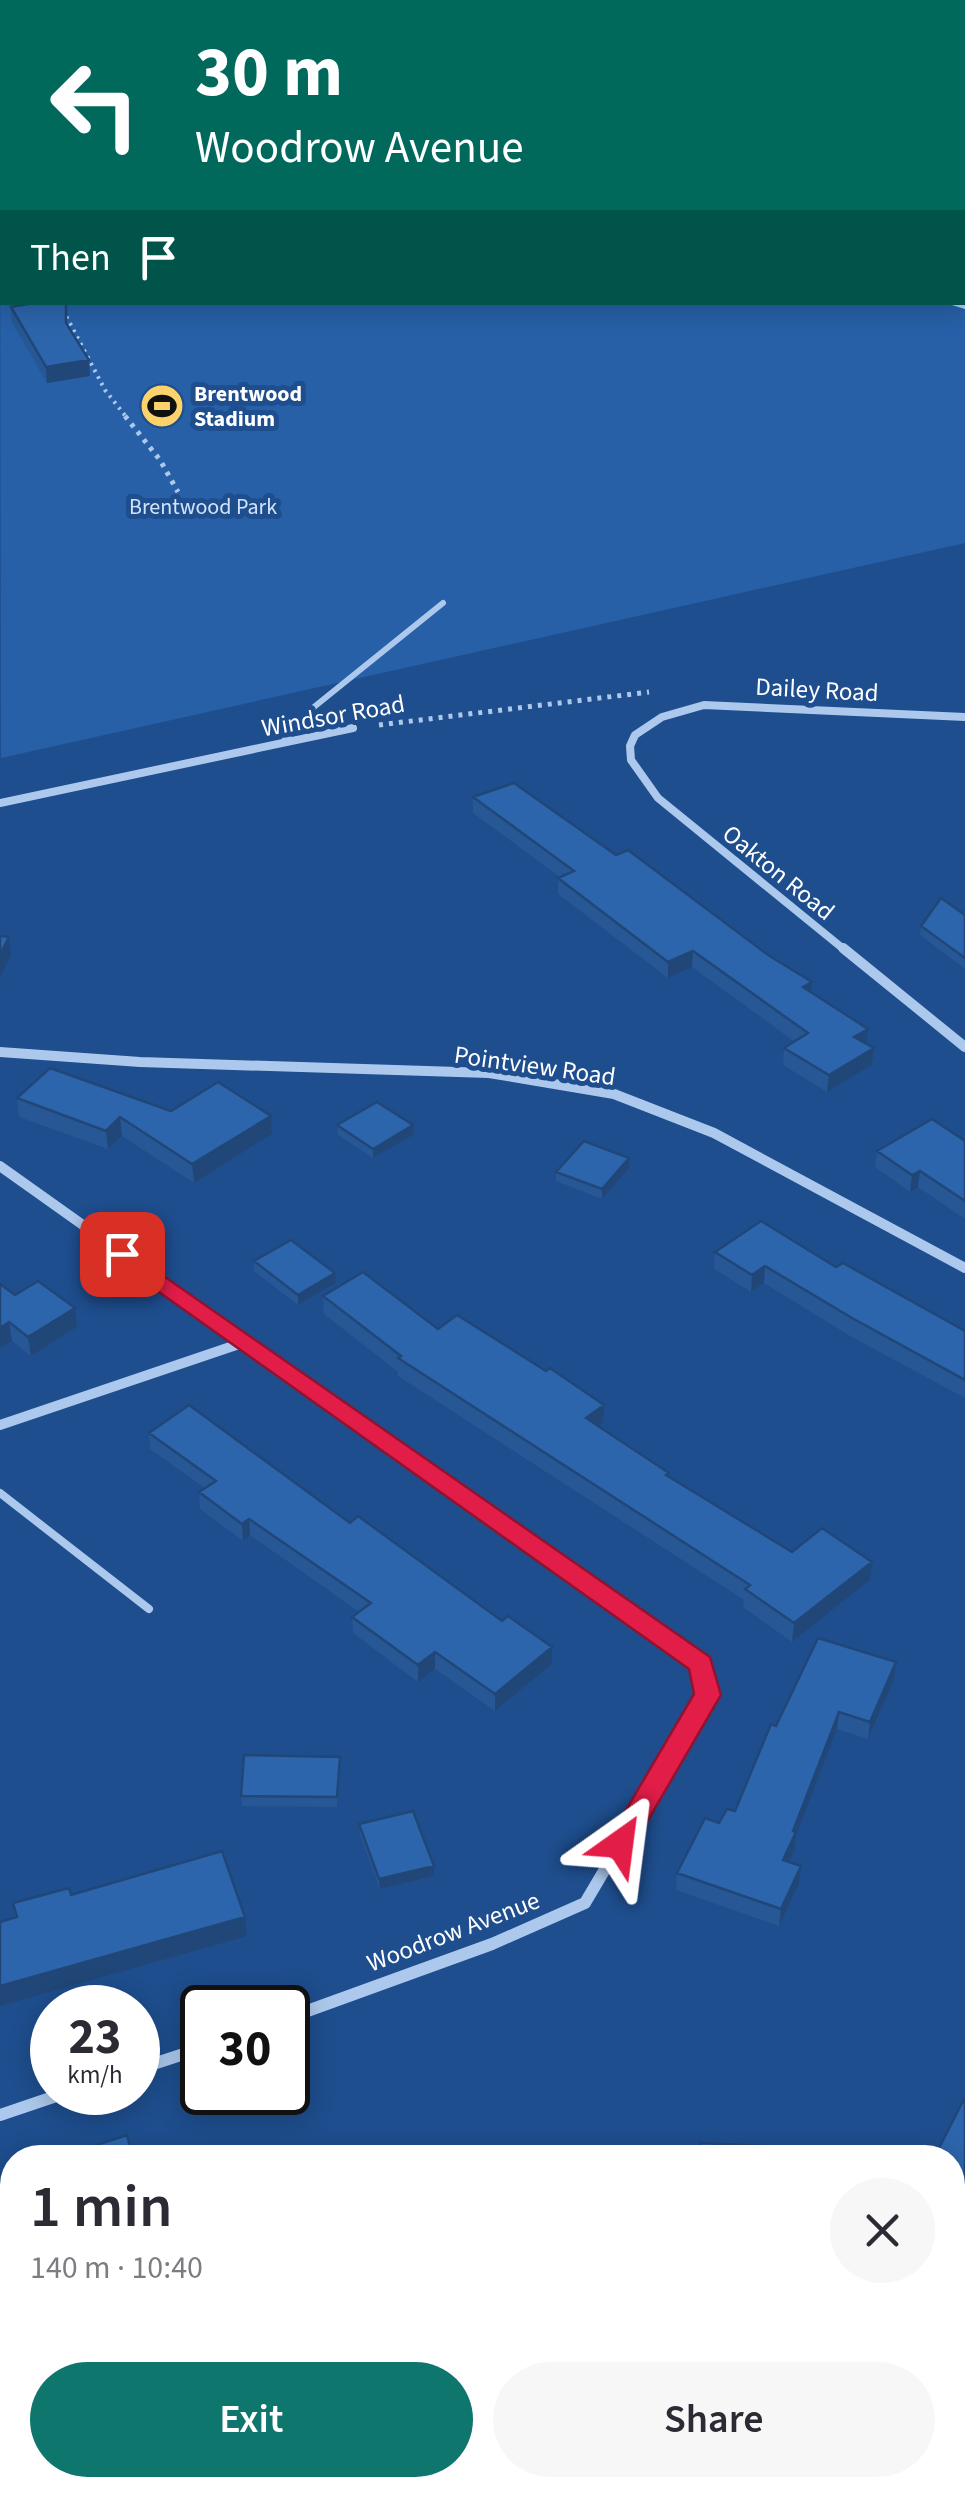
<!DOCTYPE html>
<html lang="en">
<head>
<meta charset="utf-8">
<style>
  :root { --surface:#fff; --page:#f7f7f7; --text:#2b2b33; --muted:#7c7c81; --accent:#0f766e }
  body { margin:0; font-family:"Source Sans 3",sans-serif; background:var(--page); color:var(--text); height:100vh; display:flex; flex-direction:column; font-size:38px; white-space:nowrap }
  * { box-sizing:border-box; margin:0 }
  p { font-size:32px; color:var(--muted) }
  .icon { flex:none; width:55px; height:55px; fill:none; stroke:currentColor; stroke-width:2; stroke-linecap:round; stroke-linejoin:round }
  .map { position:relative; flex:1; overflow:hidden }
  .panel { position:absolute; left:0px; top:2145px; width:965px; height:352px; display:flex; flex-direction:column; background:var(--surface); border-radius:40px 40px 0 0; box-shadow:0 5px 25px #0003 }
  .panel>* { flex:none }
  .top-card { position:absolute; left:0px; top:0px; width:965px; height:305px; box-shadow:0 5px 25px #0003; background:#00695c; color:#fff; overflow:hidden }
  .speed { position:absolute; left:30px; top:1985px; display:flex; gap:20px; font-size:50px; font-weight:700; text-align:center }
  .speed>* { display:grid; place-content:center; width:130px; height:130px; border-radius:50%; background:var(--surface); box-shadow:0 5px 25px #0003; line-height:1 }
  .speed small { font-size:25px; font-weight:400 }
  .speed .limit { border:5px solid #111; border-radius:15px; background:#fff; color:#111 }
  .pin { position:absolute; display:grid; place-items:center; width:85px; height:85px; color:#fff; margin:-42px; border-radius:20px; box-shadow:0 5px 15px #0006 }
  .me { position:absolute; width:110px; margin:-55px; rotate:31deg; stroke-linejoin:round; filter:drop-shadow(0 0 8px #0008) }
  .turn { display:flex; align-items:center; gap:35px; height:210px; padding:0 30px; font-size:45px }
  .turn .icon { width:130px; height:130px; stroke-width:2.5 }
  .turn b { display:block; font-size:70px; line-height:85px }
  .then { display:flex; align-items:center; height:95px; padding:0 30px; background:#0003; gap:20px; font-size:38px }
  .round { display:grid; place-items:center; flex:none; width:105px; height:105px; border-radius:52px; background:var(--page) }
  .overview { display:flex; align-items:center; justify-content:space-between; height:170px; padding:0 30px }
  h1 { font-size:60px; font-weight:600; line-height:75px }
  .action { display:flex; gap:20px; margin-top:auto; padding:20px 30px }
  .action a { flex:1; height:115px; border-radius:60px; background:var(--accent); color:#fff; font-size:40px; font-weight:600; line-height:115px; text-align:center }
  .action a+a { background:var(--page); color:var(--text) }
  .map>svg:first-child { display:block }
</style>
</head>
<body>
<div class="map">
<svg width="965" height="2496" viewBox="0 0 965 2496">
  <rect width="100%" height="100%" fill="#1e4e8e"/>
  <path fill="#2760a7" d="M 0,102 L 2,302 L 962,302 L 965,102 L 965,543 L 1,758 Z"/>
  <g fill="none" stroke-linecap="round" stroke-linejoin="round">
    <path stroke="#acc9ed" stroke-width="4" stroke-dasharray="2.5 5" stroke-linecap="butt" d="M 63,310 L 105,390 L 127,418"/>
    <path stroke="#acc9ed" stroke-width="5" stroke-dasharray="4 6" stroke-linecap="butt" d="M 125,416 L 160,460 L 178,492
      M 379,725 L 649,692"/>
    <path stroke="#acc9ed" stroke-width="6" d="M 282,743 L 314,707 L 443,603"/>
    <path stroke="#acc9ed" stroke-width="8" d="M 0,1493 L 149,1609"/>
    <path stroke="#acc9ed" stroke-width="6" d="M 952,302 L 965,306"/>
    <path stroke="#acc9ed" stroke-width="8" d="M 0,803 L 353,728
      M 846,951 L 658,798 L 631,760 L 630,746 L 635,735 L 662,717 L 704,705 L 965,717"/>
    <path stroke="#acc9ed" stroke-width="10" d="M 843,948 L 965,1047
      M 0,1052 L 140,1062 L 489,1073 L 614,1094 L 714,1133 L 965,1268
      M 0,1166 L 652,1630
      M 0,1425 L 245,1342"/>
    <path stroke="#acc9ed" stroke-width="12" d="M 288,2018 L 492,1944 L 585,1903 L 708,1695 L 700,1664 L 649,1628
      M 138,2069 L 202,2048
      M 0,2115 L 68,2092"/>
  </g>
  <path fill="#275794" d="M 200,0 L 332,0 L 330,2 L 223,2 Z
    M 11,307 L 67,325 L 90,376 L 47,383 L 12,322 Z
    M 473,797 L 616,855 L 768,955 L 812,982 L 812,992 L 866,1044 L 874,1048 L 872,1065 L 827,1092 L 783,1065 L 784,1048 L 795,1042 L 692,967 L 668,978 L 558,894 L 558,878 L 560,877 L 473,813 Z
    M 965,915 L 965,969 L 920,935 L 921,926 Z
    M 17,1098 L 171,1111 L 271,1116 L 272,1134 L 194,1183 L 122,1136 L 108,1149 L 19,1117 Z
    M 337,1125 L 413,1125 L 413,1135 L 373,1158 L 338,1135 Z
    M 965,1141 L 965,1219 L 918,1187 L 910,1192 L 875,1167 L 877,1151 Z
    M 629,1158 L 629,1168 L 602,1199 L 556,1181 L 556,1172 Z
    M 715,1252 L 836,1267 L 965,1331 L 965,1398 L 850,1336 L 764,1283 L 751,1292 L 714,1269 Z
    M 254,1261 L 336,1283 L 298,1305 L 254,1271 Z
    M 0,1284 L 15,1295 L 77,1327 L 31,1356 L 12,1341 L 0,1348 Z
    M 323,1296 L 438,1329 L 603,1423 L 599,1426 L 669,1477 L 792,1552 L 870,1580 L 792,1642 L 743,1607 L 744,1600 L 398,1376 L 398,1372 L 324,1314 Z
    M 149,1433 L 350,1523 L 502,1621 L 552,1647 L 552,1664 L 495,1711 L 435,1669 L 418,1682 L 353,1633 L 352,1617 L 359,1612 L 250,1535 L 243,1541 L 200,1509 L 199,1492 L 205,1488 L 150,1449 Z
    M 896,1662 L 894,1680 L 868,1739 L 837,1729 L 796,1836 L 795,1849 L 789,1862 L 799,1884 L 779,1926 L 676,1890 L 677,1873 L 735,1811 L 776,1726 Z
    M 340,1767 L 337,1807 L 242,1806 L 241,1796 Z
    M 359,1824 L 434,1866 L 434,1876 L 380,1889 L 360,1834 Z
    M 965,2097 L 965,2207 L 952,2202 L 952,2158 Z"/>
  <path fill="#204778" d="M 89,360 L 90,376 L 47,383 L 46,367 Z
    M 9,937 L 11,955 L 0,978 L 0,955 Z
    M 693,951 L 692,967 L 668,978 L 668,962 Z
    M 812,982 L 811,999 L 803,987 Z
    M 868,1029 L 866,1045 L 854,1037 Z
    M 874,1048 L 872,1065 L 827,1092 L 829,1075 Z
    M 271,1116 L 272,1134 L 194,1183 L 192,1164 Z
    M 120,1117 L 122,1136 L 108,1149 L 106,1131 Z
    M 413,1125 L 413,1135 L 373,1158 L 373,1149 Z
    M 629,1158 L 629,1168 L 602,1199 L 602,1189 Z
    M 920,1171 L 918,1187 L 910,1192 L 912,1175 Z
    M 765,1266 L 764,1283 L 751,1292 L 752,1275 Z
    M 335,1273 L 336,1283 L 298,1305 L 298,1295 Z
    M 75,1308 L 77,1327 L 31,1356 L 28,1337 Z
    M 9,1322 L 12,1341 L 0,1348 L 0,1328 Z
    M 604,1405 L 603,1423 L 585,1436 L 586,1418 Z
    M 249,1519 L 250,1535 L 243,1541 L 242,1524 Z
    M 872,1562 L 870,1580 L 792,1642 L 794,1623 Z
    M 552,1647 L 552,1664 L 495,1711 L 495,1694 Z
    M 435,1652 L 435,1669 L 418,1682 L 418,1665 Z
    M 896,1662 L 894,1680 L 868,1739 L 870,1722 Z
    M 839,1712 L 837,1729 L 796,1836 L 795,1849 L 781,1878 L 783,1860 L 793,1831 Z
    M 434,1866 L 434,1876 L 380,1889 L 379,1879 Z
    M 801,1866 L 799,1884 L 779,1926 L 781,1909 Z
    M 245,1917 L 247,1936 L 0,2006 L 0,1986 Z
    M 12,2242 L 12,2258 L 2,2261 L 0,2246 Z"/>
  <path fill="#2d65ac" stroke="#204778" stroke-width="2.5" d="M 387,0 L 965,0 L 965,8 L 962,8 L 962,2 L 387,2 Z
    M 39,302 L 66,302 L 66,323 L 89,360 L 46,367 L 11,307 Z
    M 514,783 L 616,855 L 628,850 L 768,955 L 812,982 L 803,987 L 868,1029 L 854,1037 L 874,1048 L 829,1075 L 784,1048 L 808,1033 L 693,951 L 668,962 L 558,878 L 574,871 L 473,797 Z
    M 941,898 L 965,915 L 965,958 L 921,926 Z
    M 0,936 L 9,937 L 0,955 Z
    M 50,1068 L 171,1111 L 218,1082 L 271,1116 L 192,1164 L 120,1117 L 106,1131 L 17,1098 Z
    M 377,1102 L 413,1125 L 373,1149 L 337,1125 Z
    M 932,1119 L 965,1141 L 965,1201 L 920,1171 L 912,1175 L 877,1151 Z
    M 584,1141 L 629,1158 L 602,1189 L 556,1172 Z
    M 761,1221 L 836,1267 L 843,1263 L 965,1331 L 965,1380 L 852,1318 L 765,1266 L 752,1275 L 715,1252 Z
    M 291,1240 L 335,1273 L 298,1295 L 254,1261 Z
    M 363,1272 L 438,1329 L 457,1315 L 546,1371 L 550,1368 L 604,1405 L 586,1418 L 669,1473 L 666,1475 L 792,1552 L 822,1528 L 872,1562 L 794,1623 L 745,1589 L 750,1585 L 398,1358 L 401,1356 L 323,1296 Z
    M 38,1281 L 75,1308 L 28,1337 L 9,1322 L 0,1328 L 0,1284 L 15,1295 Z
    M 189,1405 L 350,1523 L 358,1516 L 502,1621 L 508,1616 L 552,1647 L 495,1694 L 435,1652 L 418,1665 L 352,1617 L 371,1603 L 249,1519 L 242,1524 L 199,1492 L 216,1481 L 149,1433 Z
    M 818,1638 L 896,1662 L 870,1722 L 839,1712 L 793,1831 L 796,1832 L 783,1860 L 801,1866 L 781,1909 L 677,1873 L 705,1818 L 719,1823 L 727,1809 L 735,1811 L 771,1724 L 776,1726 Z
    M 244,1755 L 340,1757 L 337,1797 L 241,1796 Z
    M 413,1811 L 434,1866 L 379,1879 L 359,1824 Z
    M 222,1851 L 245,1917 L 0,1986 L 0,1922 L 17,1917 L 13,1903 L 69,1888 L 71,1895 Z
    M 965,2097 L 965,2187 L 952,2182 L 952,2158 L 934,2158 Z
    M 127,2135 L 133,2158 L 57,2158 Z
    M 700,2143 L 785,2147 L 785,2158 L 700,2158 Z
    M 12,2171 L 12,2242 L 0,2246 L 0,2175 Z"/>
  <path fill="#e11d48" stroke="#92132f" stroke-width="2.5" d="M 122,1247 L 710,1657 L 721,1695 L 630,1851 L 620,1855 L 610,1851 L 606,1844 L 694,1694 L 689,1669 L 114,1260 L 111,1254 Z"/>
  <defs>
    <symbol id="stadium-disc" viewBox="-11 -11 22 22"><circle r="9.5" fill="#fcd36b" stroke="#1e4e8e"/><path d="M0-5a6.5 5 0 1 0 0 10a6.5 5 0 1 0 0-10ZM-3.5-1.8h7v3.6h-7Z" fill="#111"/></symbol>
  </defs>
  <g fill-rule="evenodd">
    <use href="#stadium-disc" x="137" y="381" width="50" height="50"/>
  </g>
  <g text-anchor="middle" stroke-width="10" stroke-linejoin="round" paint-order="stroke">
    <g font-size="22" font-weight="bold" fill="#fff" stroke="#1e4e8e" text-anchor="start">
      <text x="194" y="401">Brentwood<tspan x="194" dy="25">Stadium</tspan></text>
    </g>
    <g font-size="22" fill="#d2e3f9" stroke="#1e4e8e">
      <text x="203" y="514">Brentwood Park</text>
    </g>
    <g font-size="25" fill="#fff" stroke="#1e4e8e">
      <text transform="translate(817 689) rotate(3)" y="9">Dailey Road</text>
      <text transform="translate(333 715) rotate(-10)" y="9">Windsor Road</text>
      <text transform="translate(779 872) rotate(39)" y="9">Oakton Road</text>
      <text transform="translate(535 1065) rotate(8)" y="9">Pointview Road</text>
      <text transform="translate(453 1931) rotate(-21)" y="9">Woodrow Avenue</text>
    </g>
  </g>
</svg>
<div class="speed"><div>23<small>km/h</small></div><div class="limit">30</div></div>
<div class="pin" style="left:122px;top:1254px;background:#d93025"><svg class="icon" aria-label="arrive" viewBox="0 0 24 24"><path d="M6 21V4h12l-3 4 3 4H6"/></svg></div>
<svg class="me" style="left:620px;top:1844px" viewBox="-20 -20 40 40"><path d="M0-17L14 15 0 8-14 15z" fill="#e11d48" stroke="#fff" stroke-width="4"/></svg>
<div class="top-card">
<div class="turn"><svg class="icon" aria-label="left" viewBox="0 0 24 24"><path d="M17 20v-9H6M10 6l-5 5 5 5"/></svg><div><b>30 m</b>Woodrow Avenue</div></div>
<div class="then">Then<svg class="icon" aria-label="arrive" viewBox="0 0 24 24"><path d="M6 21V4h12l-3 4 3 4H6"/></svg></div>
</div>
<section class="panel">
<div class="overview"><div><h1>1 min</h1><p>140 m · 10:40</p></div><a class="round"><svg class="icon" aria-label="close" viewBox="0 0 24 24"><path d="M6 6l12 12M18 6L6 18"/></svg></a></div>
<div class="action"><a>Exit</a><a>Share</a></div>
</section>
</div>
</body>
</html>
